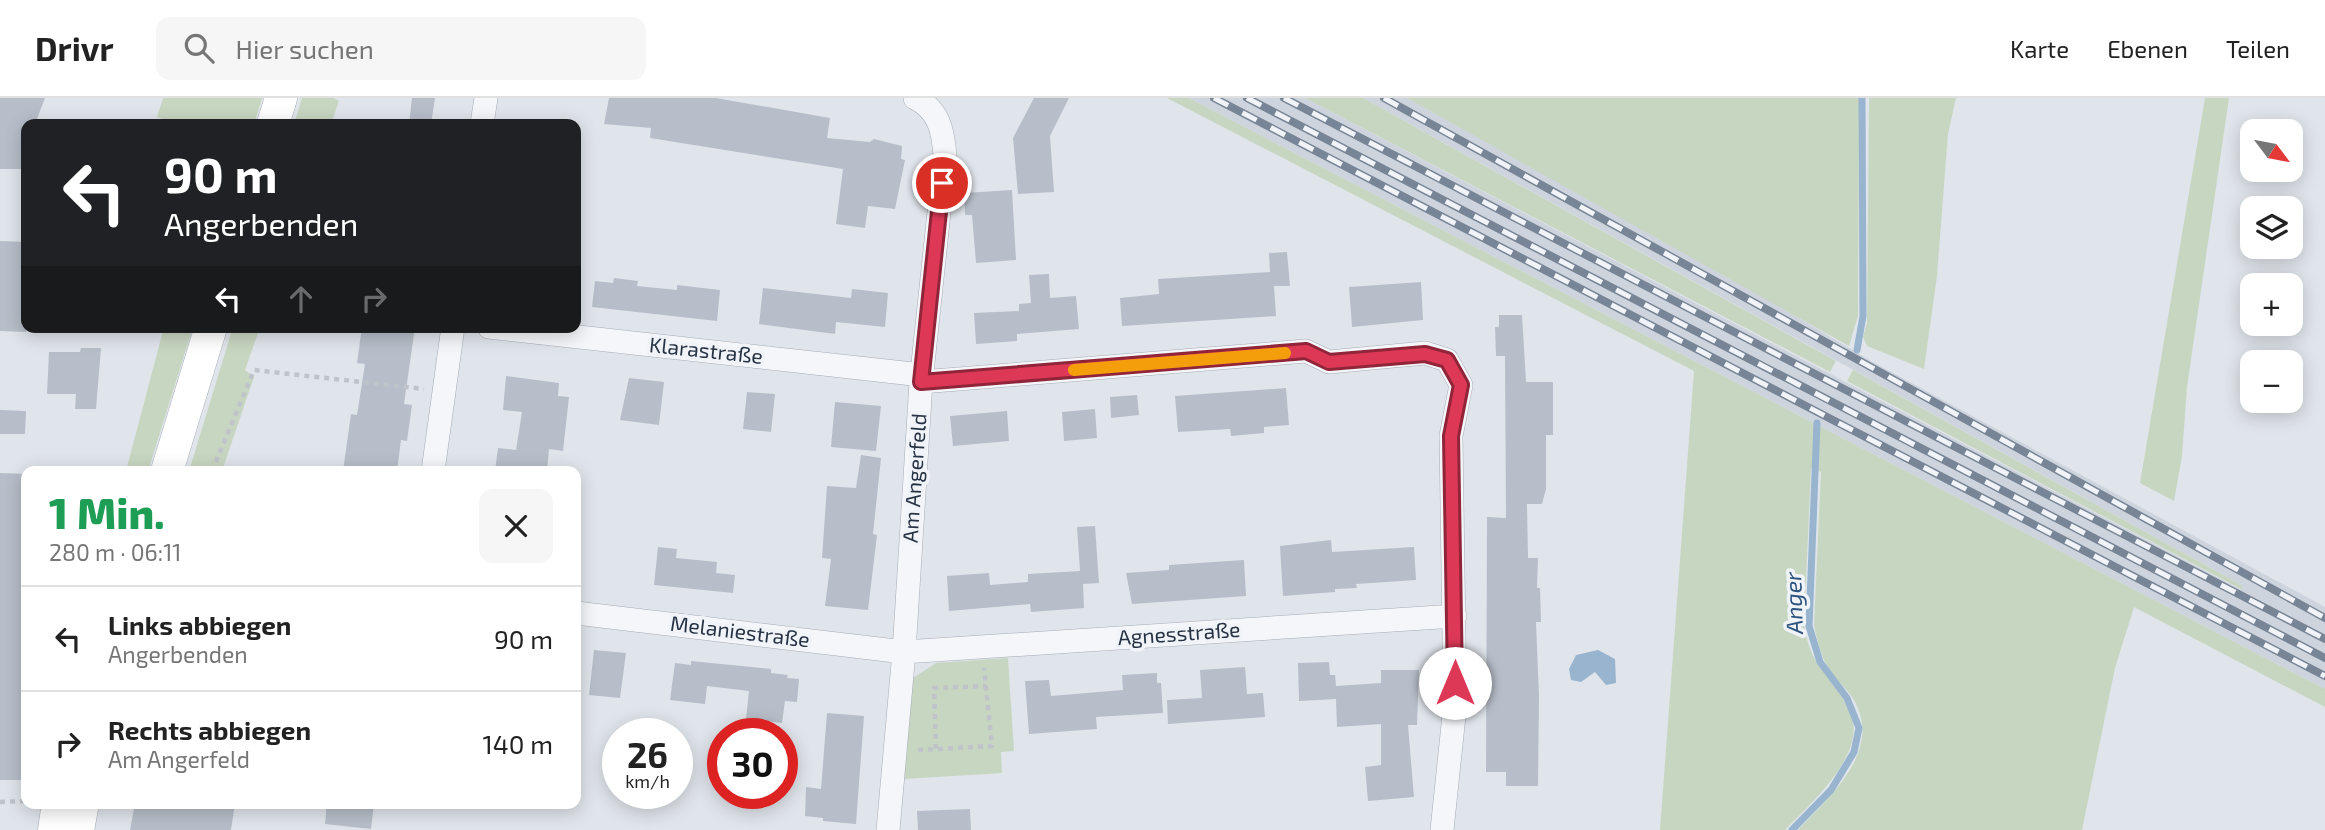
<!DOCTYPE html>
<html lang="de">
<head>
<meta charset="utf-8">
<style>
  :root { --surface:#fff; --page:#f6f6f6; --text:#222; --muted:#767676; --line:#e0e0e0 }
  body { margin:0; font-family:"Exo 2",sans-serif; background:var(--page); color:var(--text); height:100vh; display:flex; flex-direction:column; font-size:26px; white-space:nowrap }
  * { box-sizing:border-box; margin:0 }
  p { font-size:23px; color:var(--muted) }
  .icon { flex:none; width:38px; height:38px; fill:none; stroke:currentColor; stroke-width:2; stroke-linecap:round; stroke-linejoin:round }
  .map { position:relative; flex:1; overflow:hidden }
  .panel { position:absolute; left:21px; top:368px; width:560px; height:343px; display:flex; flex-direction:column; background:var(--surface); border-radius:14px; box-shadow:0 4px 18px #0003 }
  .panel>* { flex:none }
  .hud { position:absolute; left:21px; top:21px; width:560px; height:214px; border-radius:14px; box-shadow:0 4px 18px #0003; background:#202124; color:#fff; overflow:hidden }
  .needle { width:46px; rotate:122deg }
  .tools { position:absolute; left:2240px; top:21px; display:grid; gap:14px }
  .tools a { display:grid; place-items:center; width:63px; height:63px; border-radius:14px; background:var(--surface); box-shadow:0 4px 18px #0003; font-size:35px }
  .speed { position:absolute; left:602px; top:620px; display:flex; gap:14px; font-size:35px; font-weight:700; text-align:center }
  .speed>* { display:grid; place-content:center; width:91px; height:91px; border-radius:50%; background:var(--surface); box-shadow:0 4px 18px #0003; line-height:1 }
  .speed small { font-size:18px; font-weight:400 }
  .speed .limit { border:10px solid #d22; background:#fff; color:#111 }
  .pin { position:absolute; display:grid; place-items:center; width:60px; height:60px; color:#fff; margin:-30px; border:4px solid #fff; border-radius:50%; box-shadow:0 2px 7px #0007 }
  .me { position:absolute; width:77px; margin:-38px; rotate:0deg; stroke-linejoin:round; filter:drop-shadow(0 0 5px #0008) }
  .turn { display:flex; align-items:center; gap:24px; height:147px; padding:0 28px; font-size:32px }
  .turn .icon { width:91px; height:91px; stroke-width:2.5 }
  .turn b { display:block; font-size:49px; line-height:60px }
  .lanes { display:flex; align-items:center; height:66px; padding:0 28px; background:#0003; justify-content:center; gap:35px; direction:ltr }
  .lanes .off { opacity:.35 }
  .round { display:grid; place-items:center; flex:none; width:74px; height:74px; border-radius:14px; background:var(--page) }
  .overview { display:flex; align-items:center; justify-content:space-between; height:119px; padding:0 28px }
  h1 { font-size:42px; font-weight:800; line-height:52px; color:#1e9e55 }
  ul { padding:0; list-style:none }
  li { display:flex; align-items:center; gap:21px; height:105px; padding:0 28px; border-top:2px solid var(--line) }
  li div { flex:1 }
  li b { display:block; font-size:26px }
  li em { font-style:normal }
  header { display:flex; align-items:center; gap:42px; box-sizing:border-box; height:98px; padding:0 35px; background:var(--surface); border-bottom:2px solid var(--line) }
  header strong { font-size:33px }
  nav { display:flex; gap:38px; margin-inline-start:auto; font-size:24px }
  .search { width:490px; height:63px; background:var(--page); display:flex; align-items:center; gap:18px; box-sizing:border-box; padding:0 24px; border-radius:14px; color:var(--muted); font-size:26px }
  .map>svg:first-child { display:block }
</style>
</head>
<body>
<header>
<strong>Drivr</strong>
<div class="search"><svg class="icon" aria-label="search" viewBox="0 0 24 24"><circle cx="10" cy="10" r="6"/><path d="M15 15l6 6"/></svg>Hier suchen</div>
<nav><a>Karte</a><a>Ebenen</a><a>Teilen</a></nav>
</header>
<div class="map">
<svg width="2325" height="732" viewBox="0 0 2325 732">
  <rect width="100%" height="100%" fill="#e0e5eb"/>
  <path fill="#ced4dd" d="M 1189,0 L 1305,0 L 2240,491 L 2243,488 L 1363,0 L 1407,0 L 1730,179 L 1871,263 L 2325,509 L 2325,591 Z"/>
  <path fill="#c7d6c1" d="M 163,0 L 262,0 L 254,26 L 177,26 L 157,19 Z
    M 302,0 L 334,0 L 339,3 L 331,26 L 294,26 Z
    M 1167,0 L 1189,0 L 2325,591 L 2325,609 L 2134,509 L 2115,570 L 2082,732 L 1798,732 C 1832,696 1885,651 1852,599 C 1846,590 1837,583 1831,574 C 1821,560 1818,545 1814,528 L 1821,374 L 1811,370 L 1804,526 C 1810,570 1831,576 1849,611 C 1871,653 1811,705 1785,732 L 1660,732 L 1694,273 Z
    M 1305,0 L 1363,0 L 1836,263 L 1830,274 Z
    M 1407,0 L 1859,0 L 1858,218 L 1849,248 Z
    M 1869,0 L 1956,0 L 1948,36 L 1937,178 L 1924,271 L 1867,248 L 1863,239 L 1867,225 Z
    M 2205,0 L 2229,0 L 2187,289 L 2182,358 L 2174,403 L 2140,385 Z
    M 164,229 L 193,229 L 148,373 L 126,373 Z
    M 233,229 L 260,229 L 245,272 L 254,279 L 222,373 L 189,373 Z
    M 1853,272 L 2243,488 L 2241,491 L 1847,283 Z
    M 1008,560 L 1014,653 L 1001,654 L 1002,675 L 904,681 L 913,580 L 936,565 Z"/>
  <path fill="#98b4cf" d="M 1598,552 L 1615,561 L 1616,585 L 1606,587 L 1595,574 L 1581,584 L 1571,582 L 1569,571 L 1576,557 Z"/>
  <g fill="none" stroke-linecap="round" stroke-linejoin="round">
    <path stroke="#98b4cf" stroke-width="7" d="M 1857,252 L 1863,218 L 1862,0
      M 1792,732 L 1831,692 L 1854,654 L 1859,630 L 1847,600 L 1820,564 L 1809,528 L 1817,325"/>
  </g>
  <path fill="#b7bec9" d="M 0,0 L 45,0 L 35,26 L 26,26 L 26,71 L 0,71 Z
    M 412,0 L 435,0 L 431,26 L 409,26 Z
    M 609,0 L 716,0 L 830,20 L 827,40 L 870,44 L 874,41 L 902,48 L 901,61 L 905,62 L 895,111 L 868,108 L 865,130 L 836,126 L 843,71 L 650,40 L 651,30 L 604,26 Z
    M 1034,0 L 1069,0 L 1050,38 L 1054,94 L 1018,96 L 1013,40 Z
    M 1012,92 L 1016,162 L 976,165 L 972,117 L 965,117 L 964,95 Z
    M 0,143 L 26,144 L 26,234 L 0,233 Z
    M 1287,154 L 1290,188 L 1274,188 L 1276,218 L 1122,228 L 1120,200 L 1159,196 L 1158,181 L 1270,174 L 1269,155 Z
    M 1049,176 L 1050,200 L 1076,198 L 1079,231 L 1017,236 L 1017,243 L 976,246 L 974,215 L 1019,213 L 1019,206 L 1031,205 L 1029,177 Z
    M 614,180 L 638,183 L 637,188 L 677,192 L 677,187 L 720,192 L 717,223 L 592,209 L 595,183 L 613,185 Z
    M 1421,184 L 1423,222 L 1352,229 L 1349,189 Z
    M 763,190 L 851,200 L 852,191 L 888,195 L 885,229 L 836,224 L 835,236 L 759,226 Z
    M 1499,217 L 1522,217 L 1526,284 L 1553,284 L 1553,337 L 1546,337 L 1546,391 L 1542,406 L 1527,406 L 1528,460 L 1538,460 L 1537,490 L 1540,490 L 1541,524 L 1536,524 L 1539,598 L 1538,688 L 1506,688 L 1506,674 L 1486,674 L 1487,419 L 1506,420 L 1505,258 L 1496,258 L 1495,229 L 1499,229 Z
    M 362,229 L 415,229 L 404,306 L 412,307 L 407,343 L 401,342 L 397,373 L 343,373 L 351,316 L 357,317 L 365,266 L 357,265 Z
    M 81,250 L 101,250 L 96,311 L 75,311 L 76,296 L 47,296 L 49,254 L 80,254 Z
    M 506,278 L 559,285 L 558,298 L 569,299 L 563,353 L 549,351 L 547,373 L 495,373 L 498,350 L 516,352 L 522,314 L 503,312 Z
    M 629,280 L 664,284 L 659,327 L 620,322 Z
    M 1286,290 L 1289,327 L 1264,329 L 1264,335 L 1231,338 L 1230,331 L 1178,334 L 1175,298 Z
    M 747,294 L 775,296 L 771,334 L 743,331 Z
    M 1137,297 L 1139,317 L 1111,320 L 1110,299 Z
    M 835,304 L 881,308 L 876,353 L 831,349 Z
    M 1095,311 L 1097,340 L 1064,343 L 1062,314 Z
    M 0,312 L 26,313 L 25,336 L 0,336 Z
    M 1007,313 L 1009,343 L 953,348 L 950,318 Z
    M 861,357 L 881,360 L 873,436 L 877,437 L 868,512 L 825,508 L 831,461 L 822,460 L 827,388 L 856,390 Z
    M 0,375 L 26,376 L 26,682 L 0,682 Z
    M 1095,428 L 1099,485 L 1083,486 L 1084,510 L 1031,514 L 1030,506 L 949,513 L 947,478 L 989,475 L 990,487 L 1028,484 L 1028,476 L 1080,473 L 1077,429 Z
    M 1331,442 L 1332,454 L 1414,449 L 1416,482 L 1356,486 L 1357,490 L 1335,491 L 1335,494 L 1283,498 L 1280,448 Z
    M 658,449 L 677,451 L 676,460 L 717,464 L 716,475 L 735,477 L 733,495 L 654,487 Z
    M 1244,462 L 1246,498 L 1132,506 L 1126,475 L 1169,472 L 1169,467 Z
    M 594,552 L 626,555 L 620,600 L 589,597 Z
    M 691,563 L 771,571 L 771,575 L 788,577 L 787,580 L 799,581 L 797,604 L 785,603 L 782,625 L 746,621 L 749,593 L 707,588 L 705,606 L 670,602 L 675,565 L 691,567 Z
    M 1329,564 L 1330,577 L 1335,577 L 1336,588 L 1381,585 L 1381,572 L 1419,572 L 1417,627 L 1408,627 L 1414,699 L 1368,703 L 1365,669 L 1381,667 L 1381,626 L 1337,629 L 1336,601 L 1299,603 L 1298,565 Z
    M 1245,569 L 1247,596 L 1263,595 L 1265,619 L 1168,626 L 1167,602 L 1202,600 L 1200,572 Z
    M 1157,575 L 1157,585 L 1161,585 L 1163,615 L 1096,619 L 1097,631 L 1029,636 L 1025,583 L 1049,582 L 1051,598 L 1123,592 L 1122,577 Z
    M 827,615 L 864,618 L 856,726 L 823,723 L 823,720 L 805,718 L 806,689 L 821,691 Z
    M 135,705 L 235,705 L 231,732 L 130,732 Z
    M 327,705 L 374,705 L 371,731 L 325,726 Z
    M 970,711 L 971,732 L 918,732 L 917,713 Z"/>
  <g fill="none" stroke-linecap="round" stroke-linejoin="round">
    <defs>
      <path id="minor" d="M 482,26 L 486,0
        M 489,229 L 922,277
        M 921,284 L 1306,253 L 1329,264 L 1425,255 L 1447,262 L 1461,287 L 1451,338 L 1455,608 L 1442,732
        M 433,373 L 453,229
        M 576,515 L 904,554 L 1455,518
        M 888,732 L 904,554 L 921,284 L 945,58 C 943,32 939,12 915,0"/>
      <path id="secondary" d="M 273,26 L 281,0
        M 167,373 L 211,229
        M 54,732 L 58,705
        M 78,732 L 83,705"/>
    </defs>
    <use href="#minor" stroke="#a5acb6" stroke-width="24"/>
    <use href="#secondary" stroke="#a5acb6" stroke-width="33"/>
    <path stroke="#bfc3ca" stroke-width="4.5" stroke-dasharray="5 5" stroke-linecap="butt" d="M 212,373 L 254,272 L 424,291
      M 936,651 L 934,590 L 986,588
      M 918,652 L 992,648 L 984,570
      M 0,704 L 26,703"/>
    <use href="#minor" stroke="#f4f6f9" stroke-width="23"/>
    <use href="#secondary" stroke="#fff" stroke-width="32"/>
    <defs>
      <path id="rail" d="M 1214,0 L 2325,578
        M 1247,0 L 2325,560
        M 1284,0 L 2325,541
        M 1384,0 L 2325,520"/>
    </defs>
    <use href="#rail" stroke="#788596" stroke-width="8"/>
    <use href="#rail" stroke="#f0f4f8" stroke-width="5" stroke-dasharray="16" stroke-linecap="butt"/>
  </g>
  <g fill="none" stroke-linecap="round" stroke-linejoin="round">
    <defs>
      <path id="route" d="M 942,85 L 921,284 L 1306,253 L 1329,264 L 1425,256 L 1447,262 L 1461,287 L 1451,338 L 1455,585"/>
    </defs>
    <use href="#route" stroke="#902539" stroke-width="18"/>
    <use href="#route" stroke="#dd3957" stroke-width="12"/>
    <path stroke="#f59e0b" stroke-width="12" d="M 1074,272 L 1285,255"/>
  </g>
  <g text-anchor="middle" stroke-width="7" stroke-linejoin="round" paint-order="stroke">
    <g font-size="21" fill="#273344" stroke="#f0f4f8">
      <text transform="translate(706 253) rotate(6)" y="7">Klarastraße</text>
      <text transform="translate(915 380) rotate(-86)" y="7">Am Angerfeld</text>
      <text transform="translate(740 534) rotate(7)" y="7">Melaniestraße</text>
      <text transform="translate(1179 536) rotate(-4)" y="7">Agnesstraße</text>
    </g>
    <g font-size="23" font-style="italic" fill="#2c537d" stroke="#f0f4f8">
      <text transform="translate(1794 505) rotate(-92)" y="8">Anger</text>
    </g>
  </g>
</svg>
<div class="tools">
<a><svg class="needle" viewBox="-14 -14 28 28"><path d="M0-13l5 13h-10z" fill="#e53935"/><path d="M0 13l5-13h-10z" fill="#767676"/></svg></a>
<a><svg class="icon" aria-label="layers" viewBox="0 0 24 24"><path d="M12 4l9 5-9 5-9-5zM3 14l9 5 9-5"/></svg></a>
<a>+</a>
<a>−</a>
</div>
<div class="speed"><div>26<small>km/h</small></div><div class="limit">30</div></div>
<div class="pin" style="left:942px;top:85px;background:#d93025"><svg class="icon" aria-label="arrive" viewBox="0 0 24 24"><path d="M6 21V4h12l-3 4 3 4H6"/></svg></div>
<svg class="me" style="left:1455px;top:585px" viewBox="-20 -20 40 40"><circle r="19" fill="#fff"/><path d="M0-13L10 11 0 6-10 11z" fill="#dd3957"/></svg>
<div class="hud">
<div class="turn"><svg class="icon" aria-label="left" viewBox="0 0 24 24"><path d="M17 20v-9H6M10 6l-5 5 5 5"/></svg><div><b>90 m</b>Angerbenden</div></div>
<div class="lanes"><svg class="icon" aria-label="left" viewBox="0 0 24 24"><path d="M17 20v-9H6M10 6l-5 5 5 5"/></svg><svg class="icon off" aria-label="ahead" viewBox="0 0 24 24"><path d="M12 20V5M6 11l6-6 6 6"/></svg><svg class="icon off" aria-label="right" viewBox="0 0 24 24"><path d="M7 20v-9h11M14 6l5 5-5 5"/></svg></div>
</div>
<section class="panel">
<div class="overview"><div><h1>1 Min.</h1><p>280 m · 06:11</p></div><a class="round"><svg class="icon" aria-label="close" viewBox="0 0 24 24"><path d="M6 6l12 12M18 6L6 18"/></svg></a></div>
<ul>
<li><svg class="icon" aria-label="left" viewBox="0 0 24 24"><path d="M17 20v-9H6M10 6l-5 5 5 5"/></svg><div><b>Links abbiegen</b><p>Angerbenden</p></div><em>90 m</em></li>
<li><svg class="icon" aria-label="right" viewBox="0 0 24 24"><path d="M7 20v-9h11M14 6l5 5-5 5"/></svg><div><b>Rechts abbiegen</b><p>Am Angerfeld</p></div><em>140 m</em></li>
</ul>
</section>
</div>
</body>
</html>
